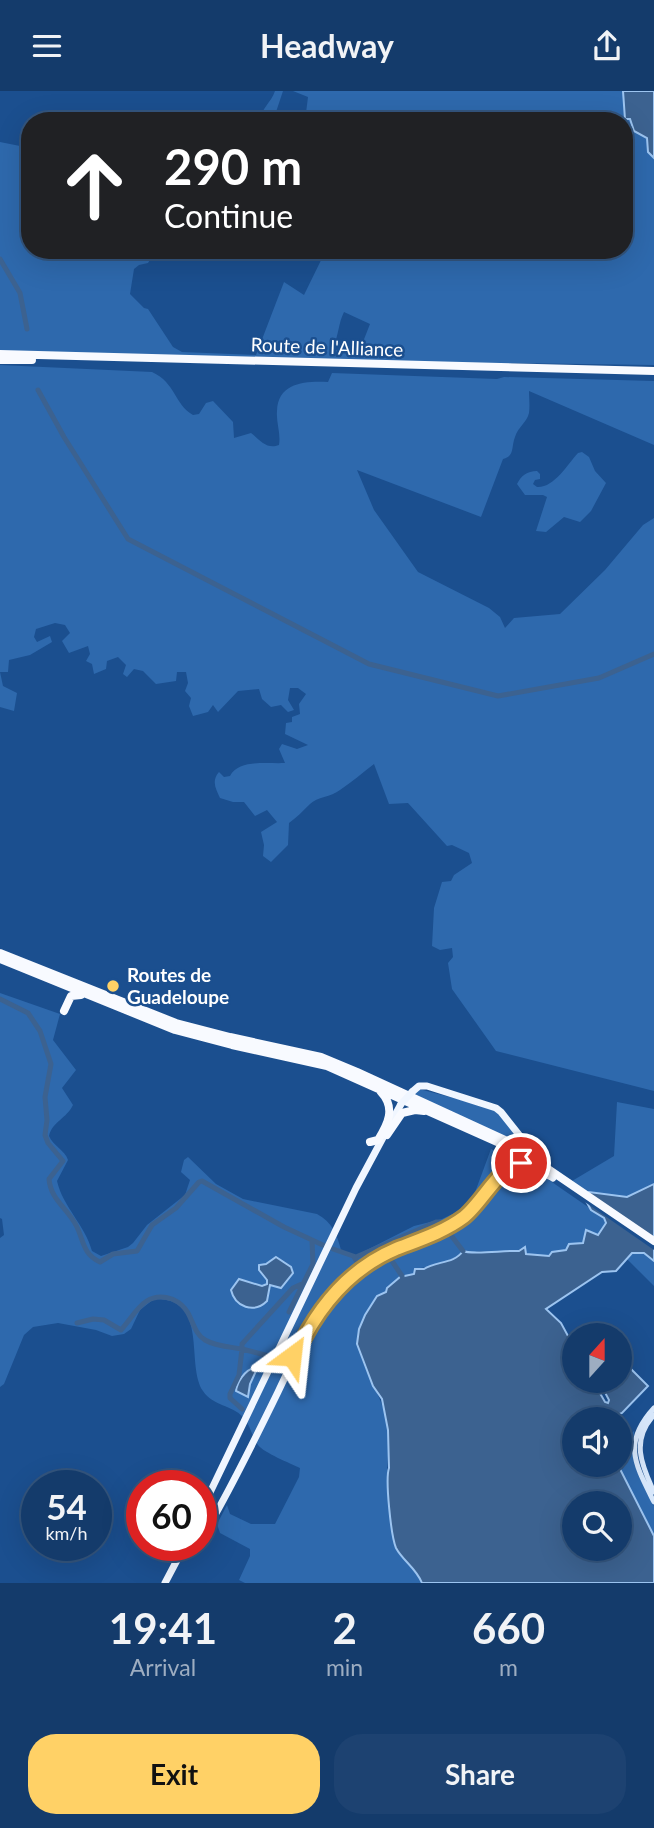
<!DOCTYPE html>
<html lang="en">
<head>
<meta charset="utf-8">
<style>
  :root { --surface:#143b6b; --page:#1d4271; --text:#f1f3f6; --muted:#9dadc1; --line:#33557e; --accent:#ffd166 }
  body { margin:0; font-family:Lato,sans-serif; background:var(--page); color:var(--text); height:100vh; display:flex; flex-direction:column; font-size:26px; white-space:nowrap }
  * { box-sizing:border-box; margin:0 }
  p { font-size:23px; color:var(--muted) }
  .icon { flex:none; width:38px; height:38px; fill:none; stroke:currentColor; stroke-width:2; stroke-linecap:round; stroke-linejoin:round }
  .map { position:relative; height:1492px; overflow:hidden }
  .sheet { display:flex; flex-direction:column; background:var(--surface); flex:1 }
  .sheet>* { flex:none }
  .hud { position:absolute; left:21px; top:21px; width:612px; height:147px; border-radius:28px; box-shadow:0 7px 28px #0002,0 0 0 2px var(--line); background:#202124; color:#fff; overflow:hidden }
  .needle { width:46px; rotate:21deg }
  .tools { position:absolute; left:562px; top:1232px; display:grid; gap:14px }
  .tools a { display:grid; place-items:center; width:70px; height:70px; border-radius:50%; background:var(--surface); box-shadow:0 7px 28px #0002,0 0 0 2px var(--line); font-size:35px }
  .speed { position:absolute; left:21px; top:1379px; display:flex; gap:14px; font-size:35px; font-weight:700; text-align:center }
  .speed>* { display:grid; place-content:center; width:91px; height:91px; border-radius:50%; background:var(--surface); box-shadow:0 7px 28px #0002,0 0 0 2px var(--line); line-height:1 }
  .speed small { font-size:18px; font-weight:400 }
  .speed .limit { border:10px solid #d22; background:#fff; color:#111 }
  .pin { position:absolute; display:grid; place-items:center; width:60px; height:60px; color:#fff; margin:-30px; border:4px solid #fff; border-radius:50%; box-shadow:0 2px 7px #0007 }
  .me { position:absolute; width:77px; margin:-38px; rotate:30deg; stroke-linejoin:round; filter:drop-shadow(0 0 5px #0008) }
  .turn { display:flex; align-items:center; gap:24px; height:147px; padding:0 28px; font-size:32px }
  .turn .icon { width:91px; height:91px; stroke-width:2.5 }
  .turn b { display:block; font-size:49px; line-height:60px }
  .eta { display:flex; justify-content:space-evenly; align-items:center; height:119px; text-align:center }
  .eta b { font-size:42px; font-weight:700; line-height:49px }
  .cta { display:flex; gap:14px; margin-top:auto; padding:14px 28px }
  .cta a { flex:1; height:80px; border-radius:28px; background:var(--accent); color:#111; font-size:28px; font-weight:700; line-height:80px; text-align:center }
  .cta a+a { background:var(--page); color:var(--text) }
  header { display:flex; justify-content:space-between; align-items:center; height:91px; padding:0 28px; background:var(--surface); font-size:32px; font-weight:700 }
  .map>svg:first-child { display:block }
</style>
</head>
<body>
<header><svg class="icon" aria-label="menu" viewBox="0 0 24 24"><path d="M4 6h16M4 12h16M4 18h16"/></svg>Headway<svg class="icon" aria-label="share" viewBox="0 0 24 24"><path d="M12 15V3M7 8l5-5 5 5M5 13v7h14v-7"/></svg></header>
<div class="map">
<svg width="654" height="1492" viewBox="0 0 654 1492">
  <rect width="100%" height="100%" fill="#1b4f8f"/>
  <path fill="#2e69ad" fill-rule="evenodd" d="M 275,0 L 283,0 L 273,30 L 260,30 C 261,17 271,12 275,0 Z
    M 293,0 L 623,0 L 625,27 L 630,28 L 634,40 L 647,47 L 648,61 L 654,67 L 654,274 L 511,272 L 512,274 L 0,260 L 0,51 L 30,57 L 30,159 L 156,159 L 148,172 L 139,174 L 134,178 L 130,203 L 144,217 L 148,218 L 173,256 L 182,261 L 256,264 L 284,191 L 304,204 L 326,159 L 625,159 L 625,30 L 305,30 L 308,6 ZM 344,221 L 370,233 L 359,261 L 335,259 L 333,256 C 339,244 338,233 344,221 Z
    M 0,274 L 152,281 C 176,292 174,313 193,324 L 199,323 L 206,312 L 213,310 L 233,331 L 234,347 L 251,342 C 260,349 267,359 279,354 C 281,342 276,332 277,320 C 278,291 306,290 328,291 L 332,282 L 497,288 L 504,286 L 654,290 L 654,354 L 529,300 C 529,306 530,315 529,322 C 527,331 518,336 515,346 C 511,356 515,365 503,368 L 481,426 L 357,379 L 374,419 L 418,481 L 489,517 L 500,526 L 505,537 L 514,527 L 560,523 L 605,479 L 643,434 L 654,427 L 654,1000 L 496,960 L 452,898 L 448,872 L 453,866 L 452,857 L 440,859 L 432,855 L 434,817 L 442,791 L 451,790 L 454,784 L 472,772 L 469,762 L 452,754 L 447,755 L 408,712 L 389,713 L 374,673 C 362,682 352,691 340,699 C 331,706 317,706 310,713 C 303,720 297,726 289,732 L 288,754 L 271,771 L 263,765 L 264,754 L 261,741 L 277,731 L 267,719 L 255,725 L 244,711 L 233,711 L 220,707 C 216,698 211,690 219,681 L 224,686 L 230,685 C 239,668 267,673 285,672 L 279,658 L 282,653 L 297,658 L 308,654 L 285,643 L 286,632 L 292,631 L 292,626 L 300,623 L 299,613 L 306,603 L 298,597 L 290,597 L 288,609 L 294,619 L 288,621 L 281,614 L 271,616 L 262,608 L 259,598 L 238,600 L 218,621 L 213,614 L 208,621 L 193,625 L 189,615 L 191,607 L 185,600 L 188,592 L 186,581 L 177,581 L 176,590 L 156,593 L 143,580 L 134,578 L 127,586 L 123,583 L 126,574 L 118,566 L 107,570 L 106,578 L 94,583 L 92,573 L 86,570 L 90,563 L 88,555 L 69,562 L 62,550 L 70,542 L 65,534 L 55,532 L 36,538 L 34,546 L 37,551 L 50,545 L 52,551 L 30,564 L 9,569 L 8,581 L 0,581 L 3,595 L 17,602 L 14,620 L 0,616 Z
    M 582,361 L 589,366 L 595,380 L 606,392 L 591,420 L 580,431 L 564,426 L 546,441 L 536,440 L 547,406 L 543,404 L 525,404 L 517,393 C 521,385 527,380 537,380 L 540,383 L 540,388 L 535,389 L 533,393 L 537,396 C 554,397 567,374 578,362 Z
    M 0,902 L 60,923 L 53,949 L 76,979 L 62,997 L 73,1014 C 67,1027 52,1031 49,1045 C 53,1055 65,1059 68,1069 L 57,1090 C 63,1116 85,1134 92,1160 L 101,1165 L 128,1156 L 133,1152 L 147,1134 L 185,1104 L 190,1089 L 181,1081 L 184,1069 L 188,1066 L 216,1093 L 243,1108 L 317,1123 C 332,1131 337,1143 341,1159 L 355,1165 L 414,1135 L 442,1128 L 463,1118 L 474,1104 L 491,1058 L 533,1078 L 604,1127 L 606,1132 L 598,1145 L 586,1139 L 584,1152 L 570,1153 L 566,1159 L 552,1161 L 549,1165 L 533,1165 L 508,1159 L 502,1162 L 479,1160 L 461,1164 L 438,1174 L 415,1178 L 414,1183 L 399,1188 L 387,1197 L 387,1201 C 371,1209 354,1235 358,1254 C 364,1284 385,1307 388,1338 C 390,1353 387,1370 387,1385 C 387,1391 390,1396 390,1401 C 389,1413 390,1424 393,1437 C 394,1443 393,1448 395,1453 C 400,1468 416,1476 422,1492 L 245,1492 L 239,1489 L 250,1465 L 250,1458 L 220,1442 L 217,1433 L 227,1414 L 230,1423 L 251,1433 L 275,1433 L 299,1386 L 300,1377 C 290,1372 264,1362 258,1354 C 252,1346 250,1333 243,1326 C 232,1314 213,1315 203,1300 C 185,1273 210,1206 154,1208 L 140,1219 L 131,1238 L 124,1243 L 112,1245 L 96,1239 L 58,1232 L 33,1236 L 24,1244 L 4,1293 L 0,1296 L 0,1147 L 4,1144 L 2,1128 L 0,1127 ZM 276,1166 L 290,1174 L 293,1182 L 274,1194 L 270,1194 L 268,1203 L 250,1218 L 235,1208 L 248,1190 L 262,1195 L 267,1193 L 267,1189 L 261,1182 L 265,1174 ZM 250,1278 L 256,1280 L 250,1294 L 249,1304 L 237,1293 Z
    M 419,998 L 492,1017 L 502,1024 L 529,1062 L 411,1004 Z
    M 617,1011 L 654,1018 L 654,1093 L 627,1106 L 588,1102 L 572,1090 L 614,1065 Z
    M 638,1161 L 648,1164 L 654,1170 L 654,1195 L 627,1168 L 632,1162 Z
    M 634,1340 L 633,1365 L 638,1382 L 654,1415 L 654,1445 L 618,1374 L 620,1354 Z"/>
  <path fill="#3c6290" stroke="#9cc4f0" stroke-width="2" fill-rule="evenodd" d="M 623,0 L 654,0 L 654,67 L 648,61 L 647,47 L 634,40 L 630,28 L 625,28 Z
    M 654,1093 L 654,1170 L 644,1162 L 632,1162 L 616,1180 L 602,1181 L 546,1218 L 561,1232 L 574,1256 L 574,1290 L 593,1290 L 605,1311 L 608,1312 L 609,1309 L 599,1290 L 620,1290 L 620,1267 L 648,1295 L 622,1322 L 607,1328 L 574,1328 L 574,1374 L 618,1374 L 654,1445 L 654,1492 L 422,1492 C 416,1477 403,1470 396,1457 C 391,1445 385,1388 389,1377 L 388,1339 L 382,1308 L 373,1295 L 357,1253 L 359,1238 L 365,1224 L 377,1205 L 386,1201 L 387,1197 L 400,1186 L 414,1183 L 415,1178 L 424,1178 C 436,1170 454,1173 463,1160 C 471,1164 507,1159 519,1160 L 525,1156 L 526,1163 L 549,1165 L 552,1161 L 566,1159 L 569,1153 L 583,1152 L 586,1139 L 598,1144 L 606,1132 L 604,1127 L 591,1119 L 585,1108 L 589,1101 L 627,1106 ZM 574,1412 L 620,1412 L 620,1458 L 574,1458 Z
    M 276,1166 L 291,1176 L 293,1182 L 281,1197 L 270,1194 L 267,1210 C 254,1223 235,1216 231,1199 L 239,1188 L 262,1195 L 267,1193 L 267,1189 L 259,1179 L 259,1174 L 266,1173 Z
    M 254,1277 L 256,1280 L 250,1293 L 248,1306 L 236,1300 C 237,1291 245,1279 254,1277 Z"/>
  <path fill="#1b4f8f" d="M 585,1101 L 654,1148 L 654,1159 L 582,1109 Z"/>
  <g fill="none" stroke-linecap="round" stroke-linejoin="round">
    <path stroke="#3c6290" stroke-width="5" d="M 0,168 L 20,202 L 27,238
      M 38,299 L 64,346 L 128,448 L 369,573 L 498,605 L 599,587 L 654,563
      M 0,908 L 28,922 L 40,940 L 51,973 L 45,1006 L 47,1029 L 45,1044 L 48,1052 L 63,1070 L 49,1088 C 51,1110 68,1117 77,1136 C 84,1151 83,1163 100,1171 L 113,1163 L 137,1160 L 152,1134 L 176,1117 L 199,1091 L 202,1090 L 284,1136 L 325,1155
      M 447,1139 L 463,1160
      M 333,1158 L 356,1166 L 436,1131 L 440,1131 L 445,1136
      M 388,1164 L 402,1185
      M 359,1174 L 372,1164 L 373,1159
      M 342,1186 L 359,1174 L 354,1166
      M 289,1221 L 313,1173 L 312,1149
      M 77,1232 L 93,1228 L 104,1229 L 121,1239 C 136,1222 145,1199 172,1208 C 179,1211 184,1215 188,1222 C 193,1231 195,1243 205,1249 C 215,1255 230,1256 242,1258 L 239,1284 L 230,1303 L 230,1307 L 242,1318
      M 269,1265 L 242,1258 L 242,1253 L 293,1197 L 304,1192"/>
    <path stroke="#d6e6fa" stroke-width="5" d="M 654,1317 C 622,1352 635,1373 654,1411
      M 654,1324 C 631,1349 641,1373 654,1401"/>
    <path stroke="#f0f6ff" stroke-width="7" d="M 412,1001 L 419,995 L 427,995 L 496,1017 L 501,1021 L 539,1069
      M 204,1414 L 356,1097 L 401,1013
      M 201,1416 L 211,1416 L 215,1424 L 213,1430 L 201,1437
      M 215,1424 C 238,1383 258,1342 278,1301 C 300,1255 318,1210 360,1179 C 391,1155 433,1150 464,1126 C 478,1115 505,1071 519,1072 C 530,1072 543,1082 553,1087
      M 165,1492 L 185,1454"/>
    <path stroke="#f8faff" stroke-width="8" d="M 0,263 L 654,280
      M 0,269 L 32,269
      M 0,862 L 176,932 L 230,946 L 321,966 L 357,981 L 507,1050 L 654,1150
      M 0,868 L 175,939 L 232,954 L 327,975 L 504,1054
      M 64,920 L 71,905 L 81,904
      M 387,1044 L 402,1022 L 415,1019 L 424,1020
      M 370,1051 L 378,1049 C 388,1033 396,1017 381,1001"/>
    <path stroke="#f0f6ff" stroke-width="7" d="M 401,1013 L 412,1001"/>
  </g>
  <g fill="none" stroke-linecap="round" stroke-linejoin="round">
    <defs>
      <path id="route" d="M 292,1265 L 297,1261 C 318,1216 349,1178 396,1158 C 419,1149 444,1141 464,1126 C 482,1112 501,1073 521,1072"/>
    </defs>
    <use href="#route" stroke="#a68842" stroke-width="18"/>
    <use href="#route" stroke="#ffd166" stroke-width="12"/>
  </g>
  <circle fill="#ffd166" stroke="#1b4f8f" stroke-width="2.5" cx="113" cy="895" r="7"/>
  <g text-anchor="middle" stroke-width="5" stroke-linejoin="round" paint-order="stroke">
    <g font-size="19" fill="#fff" stroke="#1b4f8f">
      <text transform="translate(327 256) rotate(2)" y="7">Route de l'Alliance</text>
    </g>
    <g font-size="19" font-weight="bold" fill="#fff" stroke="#1b4f8f" text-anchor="start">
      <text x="127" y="891">Routes de<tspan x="127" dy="22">Guadeloupe</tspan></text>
    </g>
  </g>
</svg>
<div class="tools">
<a><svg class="needle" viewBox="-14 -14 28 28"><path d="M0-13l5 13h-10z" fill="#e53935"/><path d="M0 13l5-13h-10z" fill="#9dadc1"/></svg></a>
<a><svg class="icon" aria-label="sound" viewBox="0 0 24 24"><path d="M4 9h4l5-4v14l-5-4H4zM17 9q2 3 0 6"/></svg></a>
<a><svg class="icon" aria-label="search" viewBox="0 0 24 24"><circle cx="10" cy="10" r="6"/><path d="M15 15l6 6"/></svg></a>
</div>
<div class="speed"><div>54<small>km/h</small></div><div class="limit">60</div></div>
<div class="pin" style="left:521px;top:1072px;background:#d93025"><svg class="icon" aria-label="arrive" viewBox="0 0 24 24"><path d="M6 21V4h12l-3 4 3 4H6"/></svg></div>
<svg class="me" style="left:292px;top:1265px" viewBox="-20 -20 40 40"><path d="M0-17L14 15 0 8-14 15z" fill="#ffd166" stroke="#fff" stroke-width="4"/></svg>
<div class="hud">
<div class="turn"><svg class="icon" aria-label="ahead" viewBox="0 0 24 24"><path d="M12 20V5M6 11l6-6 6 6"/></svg><div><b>290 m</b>Continue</div></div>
</div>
</div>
<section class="sheet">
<div class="eta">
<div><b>19:41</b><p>Arrival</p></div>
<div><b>2</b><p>min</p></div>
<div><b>660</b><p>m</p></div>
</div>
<div class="cta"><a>Exit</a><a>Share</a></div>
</section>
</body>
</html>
